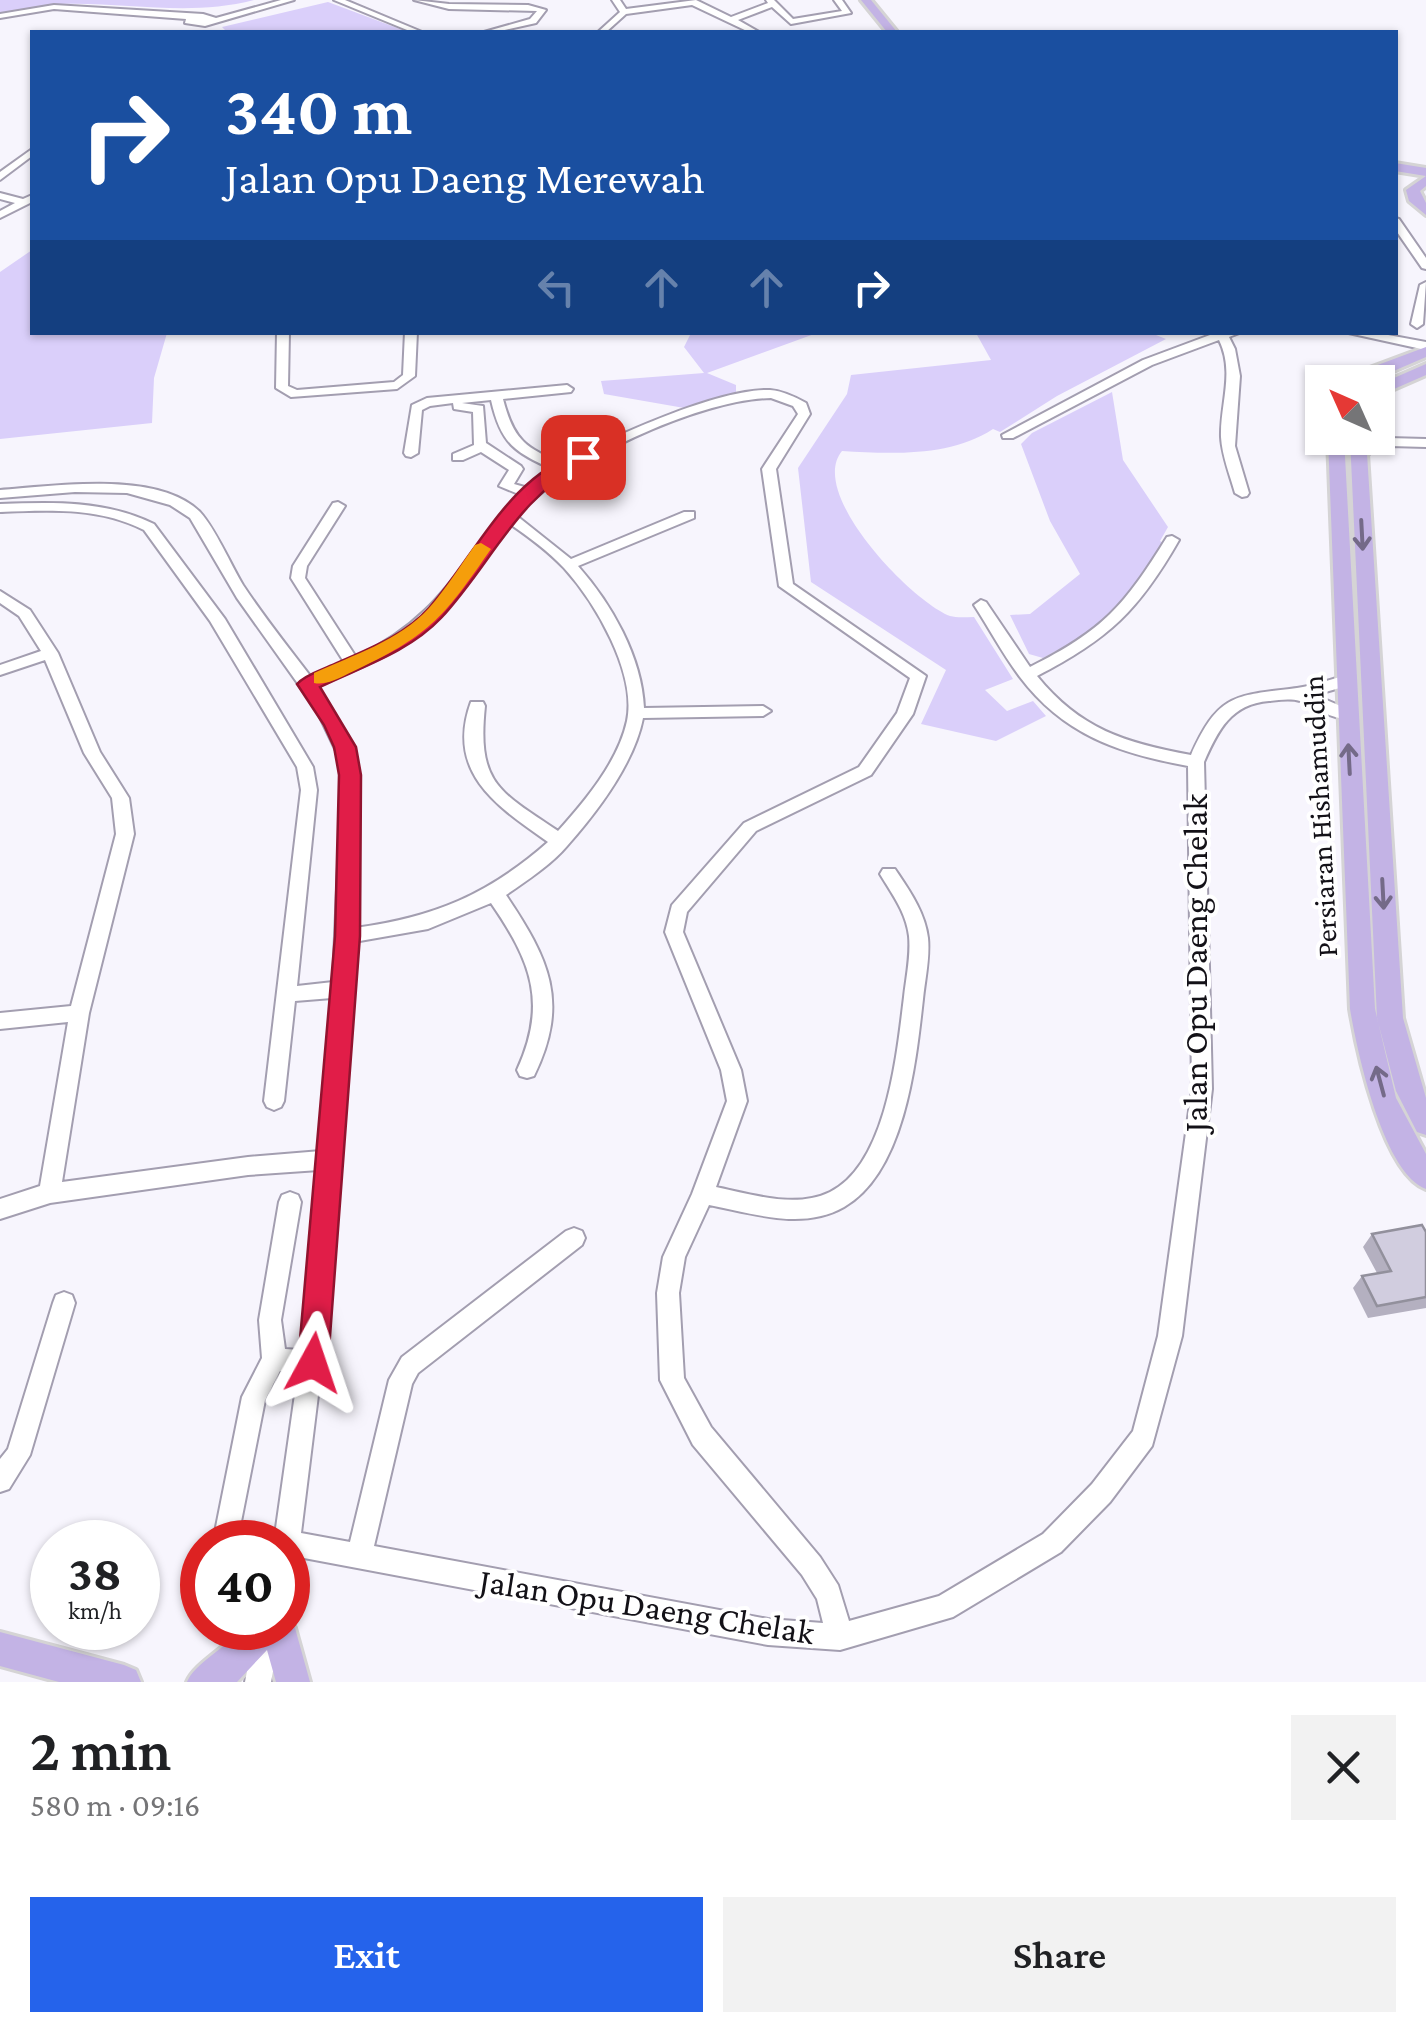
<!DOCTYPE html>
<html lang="en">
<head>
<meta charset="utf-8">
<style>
  :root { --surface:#fff; --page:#f2f2f2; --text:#202124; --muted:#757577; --accent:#2563eb }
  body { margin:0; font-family:"Crimson Pro",serif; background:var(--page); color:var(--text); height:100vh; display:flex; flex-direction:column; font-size:38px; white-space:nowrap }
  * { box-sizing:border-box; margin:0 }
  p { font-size:32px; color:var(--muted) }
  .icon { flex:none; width:55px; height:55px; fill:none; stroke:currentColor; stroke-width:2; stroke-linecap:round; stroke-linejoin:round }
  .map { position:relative; height:1682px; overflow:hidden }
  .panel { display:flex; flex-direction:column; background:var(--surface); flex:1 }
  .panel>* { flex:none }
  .guide { position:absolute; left:30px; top:30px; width:1368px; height:305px; border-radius:0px; box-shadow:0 2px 8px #0004; background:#1a4fa0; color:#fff; overflow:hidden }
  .needle { width:65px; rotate:315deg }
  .tools { position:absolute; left:1305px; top:365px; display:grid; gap:20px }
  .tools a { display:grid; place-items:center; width:90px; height:90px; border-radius:0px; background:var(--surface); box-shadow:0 2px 8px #0004; font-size:50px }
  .speed { position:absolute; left:30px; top:1520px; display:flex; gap:20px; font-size:50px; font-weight:700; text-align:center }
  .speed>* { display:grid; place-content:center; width:130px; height:130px; border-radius:50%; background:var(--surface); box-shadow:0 2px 8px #0004; line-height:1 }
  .speed small { font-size:25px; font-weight:400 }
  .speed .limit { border:15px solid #d22; background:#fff; color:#111 }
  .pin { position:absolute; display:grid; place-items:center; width:85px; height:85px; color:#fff; margin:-42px; border-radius:20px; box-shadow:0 5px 15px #0006 }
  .me { position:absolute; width:110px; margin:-55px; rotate:5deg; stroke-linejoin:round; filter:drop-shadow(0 0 8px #0008) }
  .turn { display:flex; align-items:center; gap:35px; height:210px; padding:0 30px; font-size:45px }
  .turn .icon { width:130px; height:130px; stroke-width:2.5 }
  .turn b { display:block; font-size:70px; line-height:85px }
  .lanes { display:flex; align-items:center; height:95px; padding:0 30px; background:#0003; justify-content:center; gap:50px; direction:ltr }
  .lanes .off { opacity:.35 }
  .round { display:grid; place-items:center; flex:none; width:105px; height:105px; border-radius:0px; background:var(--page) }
  .overview { display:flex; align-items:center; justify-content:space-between; height:170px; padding:0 30px }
  h1 { font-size:60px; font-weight:600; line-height:75px }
  .cta { display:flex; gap:20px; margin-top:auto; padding:20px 30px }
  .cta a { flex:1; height:115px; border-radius:0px; background:var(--accent); color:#fff; font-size:40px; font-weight:600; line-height:115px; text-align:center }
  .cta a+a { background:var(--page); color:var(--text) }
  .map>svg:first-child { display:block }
</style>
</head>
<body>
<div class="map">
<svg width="1426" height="1682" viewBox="0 0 1426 1682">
  <rect width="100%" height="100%" fill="#f7f5fd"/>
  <path fill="#dacffa" d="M 0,0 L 254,0 C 189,17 128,2 61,4 C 41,5 20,10 0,13 Z
    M 328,2 L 408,32 L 227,32 L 222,27 Z
    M 32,250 L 32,332 L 167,333 L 154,378 L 152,423 L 0,439 L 0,272 Z
    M 691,333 L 817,333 L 707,373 L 736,385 L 736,393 L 690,409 L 604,394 L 601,381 L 704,373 L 684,347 Z
    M 1151,333 L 1166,339 L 1057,396 L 1000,432 L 993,429 C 951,457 891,454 842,451 C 807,493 911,601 950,616 C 957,618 966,617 974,617 L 1013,679 L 985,690 L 1007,711 L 1033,701 L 1046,716 L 996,741 L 921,724 L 946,670 L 811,582 L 798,468 L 847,394 L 851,375 L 991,360 L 976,333 Z
    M 1112,392 L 1123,460 L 1168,527 L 1160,541 L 1165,544 L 1133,598 L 1084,636 L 1043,658 L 1029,654 L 1010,615 L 1030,614 L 1080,574 L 1050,521 L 1021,444 L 1032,433 Z"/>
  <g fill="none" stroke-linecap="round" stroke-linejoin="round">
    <defs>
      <path id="minor" d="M 281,0 L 294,0 L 205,26 L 185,23 L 186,19 L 54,9 L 0,18 L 0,14 L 54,5 L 203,14 L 216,18 Z
        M 334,0 L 345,0 L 422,32 L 412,32 Z
        M 414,0 L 449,4 L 528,5 L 546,10 L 536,23 L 496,32 L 484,32 L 530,19 L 537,11 L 449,9 Z
        M 612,0 L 620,0 L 626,9 L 696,0 L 731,17 L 768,3 L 766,0 L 774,0 L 793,19 L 842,11 L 834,0 L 842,0 L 851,13 L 791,24 L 772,7 L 738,20 L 759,32 L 749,32 L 692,5 L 626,14 L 606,32 L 598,32 L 620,12 Z
        M 32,149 L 32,156 L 0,180 L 0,172 Z
        M 0,193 L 23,199 L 32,195 L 32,202 L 0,218 L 0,211 L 15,203 L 0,199 Z
        M 1395,218 L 1399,219 L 1426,258 L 1426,269 L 1422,268 L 1395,229 Z
        M 1426,282 L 1423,324 L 1417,328 L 1411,324 L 1420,285 Z
        M 277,332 L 289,332 L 288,386 L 297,390 L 394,382 L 403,375 L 405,332 L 417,332 L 415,376 L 397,389 L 291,397 L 276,388 Z
        M 1218,332 L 1242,332 L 1229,337 L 1235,349 L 1240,376 L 1235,446 L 1249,493 L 1247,496 L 1242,497 L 1235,493 C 1230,475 1222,456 1221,437 C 1220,404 1235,372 1219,340 L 1152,365 L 1013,438 L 1003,438 L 1002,435 L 1143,360 Z
        M 1344,332 L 1372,332 L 1426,342 L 1426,350 Z
        M 567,385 L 573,389 L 571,392 L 503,399 C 514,441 525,447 563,464 C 608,438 719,388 770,390 C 783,391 795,397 806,403 L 810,414 L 776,469 L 793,584 L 926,676 L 913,714 L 871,775 L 756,831 L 687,912 L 683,932 L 741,1070 L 747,1101 L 716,1187 C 751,1194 795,1209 830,1192 C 887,1164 897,1053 904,997 C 906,978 911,956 909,936 C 906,912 892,894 880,874 L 883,869 L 895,869 C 909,890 925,912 928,938 C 930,958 925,979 923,999 C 916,1062 905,1172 844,1207 C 802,1231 752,1213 709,1205 L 685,1257 L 679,1293 L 684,1378 L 711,1427 L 820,1557 L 838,1585 L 849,1621 L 939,1596 L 1043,1534 L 1092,1484 L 1133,1431 L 1158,1336 L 1192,1089 L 1188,766 C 1118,753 1064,735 1020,677 C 1004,656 989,628 974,605 L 981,600 L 986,602 L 1030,667 C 1104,630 1124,606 1167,537 L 1172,536 L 1179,540 C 1139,610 1109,639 1037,676 C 1080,729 1125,743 1191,755 C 1219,693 1234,696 1297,688 C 1313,686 1328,680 1344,676 L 1352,681 L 1350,685 L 1315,695 L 1352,711 L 1354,715 L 1352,719 C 1335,721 1316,708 1300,701 C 1290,698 1279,700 1269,701 C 1231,704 1218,730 1204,762 L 1212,1089 L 1182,1336 L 1152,1446 L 1110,1502 L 1061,1552 L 953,1617 L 840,1650 L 768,1645 L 288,1555 L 288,1542 L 274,1542 L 298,1373 L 280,1371 L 265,1400 L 237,1542 L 213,1542 L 242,1397 L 262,1358 L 259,1320 L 279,1202 L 282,1195 L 290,1192 L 298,1195 L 301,1202 L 281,1320 L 285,1349 L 300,1350 L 319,1170 L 248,1175 L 50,1203 L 0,1219 L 0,1199 L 40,1186 L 68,1022 L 0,1029 L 0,1013 L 71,1006 L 116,834 L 112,798 L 84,753 L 45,660 L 0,675 L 0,665 L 41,651 L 19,616 L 0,603 L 0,591 L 30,610 L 58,653 L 100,752 L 129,798 L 134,834 L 89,1013 L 62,1182 L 248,1157 L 321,1151 L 332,998 L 295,1001 L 284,1101 L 281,1107 L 274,1110 L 267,1107 L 264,1101 L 301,790 L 297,767 L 210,621 L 144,530 C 99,507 50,510 0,512 L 0,504 C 53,502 105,500 154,524 L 225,619 L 313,767 L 317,790 L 297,986 L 333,982 L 342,775 L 336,751 L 316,709 L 237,598 L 190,518 L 170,505 L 127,493 L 75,492 L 0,498 L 0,490 C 54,486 158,470 200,512 C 215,528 231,565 243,585 C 264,617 288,647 311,677 L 344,662 L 291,578 L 293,566 L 333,503 L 338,502 L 345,506 L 307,566 L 305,578 L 356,657 C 444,616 460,559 521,495 L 499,486 L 509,470 L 481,452 L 463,460 L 453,460 L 453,454 L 474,445 L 473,412 L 454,409 L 453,403 L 430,406 L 422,410 L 418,453 L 411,457 L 406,456 L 404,453 L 412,405 L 427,398 ZM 771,398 L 793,406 L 798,414 L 762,469 L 779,586 L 910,678 L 897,713 L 859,767 L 744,823 L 672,905 L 665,932 L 721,1070 L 727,1101 L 692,1194 L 663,1257 L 657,1293 L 660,1380 L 693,1445 L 802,1575 L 817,1599 L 823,1623 L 768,1619 L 374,1546 L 412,1384 L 418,1373 L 582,1245 L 585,1238 L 582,1231 L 574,1228 L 566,1231 L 402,1357 L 389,1380 L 350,1542 L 301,1533 L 321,1371 L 325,1363 L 323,1358 L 354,989 L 354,942 L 428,929 L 491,903 C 531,961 548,1003 517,1070 L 520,1076 L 527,1078 L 534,1076 C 570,1002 549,959 506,895 C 526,881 551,865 567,846 C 597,812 634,764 643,718 L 763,716 L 771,711 L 763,706 L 644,708 C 642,657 611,603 578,566 L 694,518 L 694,512 L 684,512 L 571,559 L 517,516 C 563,462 700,399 771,398 ZM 491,400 C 501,444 514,452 554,470 L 528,488 L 514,484 L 523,469 L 521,466 L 486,443 L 483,406 L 462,403 ZM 510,524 C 529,537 548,551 564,568 C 595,602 637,673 627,721 C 618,762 585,801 558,831 C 498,791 477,783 485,706 L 483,702 L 471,702 C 445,773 498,807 548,842 C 488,895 434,917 355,928 L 358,775 L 343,729 L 317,687 C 352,670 391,657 421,633 C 458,603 481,560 510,524 Z
        M 1388,438 L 1426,439 L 1426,447 L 1390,446 L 1358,458 L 1351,454 Z
        M 64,1292 L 72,1295 L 75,1303 L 30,1455 L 9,1489 L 0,1492 L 0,1459 L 8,1449 L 53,1303 L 56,1295 Z
        M 255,1628 L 281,1628 L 271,1682 L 245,1682 Z"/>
      <path id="major" d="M 861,0 L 871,0 L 897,32 L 887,32 Z
        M 1395,163 L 1426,168 L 1426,176 L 1395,171 Z
        M 1426,176 L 1426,186 L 1420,191 L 1426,203 L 1426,215 L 1409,201 L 1406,190 Z
        M 1426,347 L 1426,357 L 1368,382 L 1350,382 L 1367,369 Z
        M 1426,364 L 1426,375 L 1378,396 L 1378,385 Z
        M 1328,438 L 1344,438 L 1375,1009 L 1396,1098 L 1426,1154 L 1426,1189 C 1383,1173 1357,1051 1350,1009 Z
        M 1350,438 L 1366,438 L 1403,1018 L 1426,1098 L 1426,1135 L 1417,1132 L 1396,1091 L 1377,1018 Z
        M 288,1615 L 295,1628 L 310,1682 L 276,1682 L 267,1650 L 237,1682 L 187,1682 C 194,1664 226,1648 242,1628 L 288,1628 Z
        M 0,1632 L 124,1665 L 136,1670 L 141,1682 L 59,1682 L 0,1666 Z"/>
    </defs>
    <use href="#minor" stroke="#a39eb0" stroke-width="4"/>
    <use href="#major" stroke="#d5d4d5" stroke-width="6"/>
    <use href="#minor" fill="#fff" fill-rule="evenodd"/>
    <use href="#major" fill="#c3b3e5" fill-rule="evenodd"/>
  </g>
  <path fill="#b4b0c0" d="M 1426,1232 L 1426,1308 L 1368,1318 L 1353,1288 L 1362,1276 L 1377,1273 L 1363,1247 L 1372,1234 Z"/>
  <path fill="#d1cddf" stroke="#92909c" stroke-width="2.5" d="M 1422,1225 L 1426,1232 L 1426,1297 L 1377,1306 L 1362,1276 L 1391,1271 L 1372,1234 Z"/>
  <defs><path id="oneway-shaft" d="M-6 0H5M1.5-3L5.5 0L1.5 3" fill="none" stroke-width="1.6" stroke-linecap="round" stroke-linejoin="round" transform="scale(2.5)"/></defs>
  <g stroke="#746a88">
    <use href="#oneway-shaft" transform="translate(1362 535) rotate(87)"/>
    <use href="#oneway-shaft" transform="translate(1349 759) rotate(-93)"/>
    <use href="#oneway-shaft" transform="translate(1383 894) rotate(87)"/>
    <use href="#oneway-shaft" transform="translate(1380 1081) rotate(-105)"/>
  </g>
  <path fill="#e11d48" stroke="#92132f" stroke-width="2.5" d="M 583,452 L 589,453 L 589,460 C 516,497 493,562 441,618 C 409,652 361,667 320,687 L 356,747 L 361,775 L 360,936 L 328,1363 L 324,1373 L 313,1378 L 303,1373 L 298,1363 L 335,936 L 339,775 L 334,747 L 324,725 L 297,684 C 305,675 319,671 330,666 C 365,650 403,637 429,608 C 476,555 510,473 583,452 Z"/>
  <path fill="#f59e0b" d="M 481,543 L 491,549 C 445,615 432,634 358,669 C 344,675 329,686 314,683 L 314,673 C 353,655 399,641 429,608 C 446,589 460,566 475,545 Z"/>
  <g text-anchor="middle" stroke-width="8" stroke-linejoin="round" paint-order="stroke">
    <g font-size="30" fill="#131117" stroke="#fff">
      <text transform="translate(1320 816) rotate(-93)" y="10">Persiaran Hishamuddin</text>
    </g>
    <g font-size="35" fill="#131117" stroke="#fff">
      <text transform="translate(1195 963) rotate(-90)" y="12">Jalan Opu Daeng Chelak</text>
      <text transform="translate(647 1606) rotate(9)" y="12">Jalan Opu Daeng Chelak</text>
    </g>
  </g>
</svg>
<div class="tools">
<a><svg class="needle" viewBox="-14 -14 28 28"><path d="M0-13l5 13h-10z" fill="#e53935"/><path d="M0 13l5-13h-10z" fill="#757577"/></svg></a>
</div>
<div class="speed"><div>38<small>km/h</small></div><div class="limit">40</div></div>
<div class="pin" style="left:583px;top:457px;background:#d93025"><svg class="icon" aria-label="arrive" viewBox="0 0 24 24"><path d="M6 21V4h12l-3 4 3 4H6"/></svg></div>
<svg class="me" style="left:313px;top:1363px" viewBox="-20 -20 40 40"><path d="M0-17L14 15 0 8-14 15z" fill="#e11d48" stroke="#fff" stroke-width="4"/></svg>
<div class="guide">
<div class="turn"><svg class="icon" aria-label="right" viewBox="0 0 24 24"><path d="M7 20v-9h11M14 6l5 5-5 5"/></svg><div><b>340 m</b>Jalan Opu Daeng Merewah</div></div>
<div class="lanes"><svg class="icon off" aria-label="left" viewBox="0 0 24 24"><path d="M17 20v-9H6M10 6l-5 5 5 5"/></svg><svg class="icon off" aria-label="ahead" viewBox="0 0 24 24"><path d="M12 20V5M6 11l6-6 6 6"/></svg><svg class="icon off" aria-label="ahead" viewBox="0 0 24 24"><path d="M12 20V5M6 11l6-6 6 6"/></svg><svg class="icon" aria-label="right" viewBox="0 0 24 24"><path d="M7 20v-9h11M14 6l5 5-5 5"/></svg></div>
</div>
</div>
<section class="panel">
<div class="overview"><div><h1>2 min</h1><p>580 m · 09:16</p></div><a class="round"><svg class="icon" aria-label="close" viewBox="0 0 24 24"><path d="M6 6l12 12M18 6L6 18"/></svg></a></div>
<div class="cta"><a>Exit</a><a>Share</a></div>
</section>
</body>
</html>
